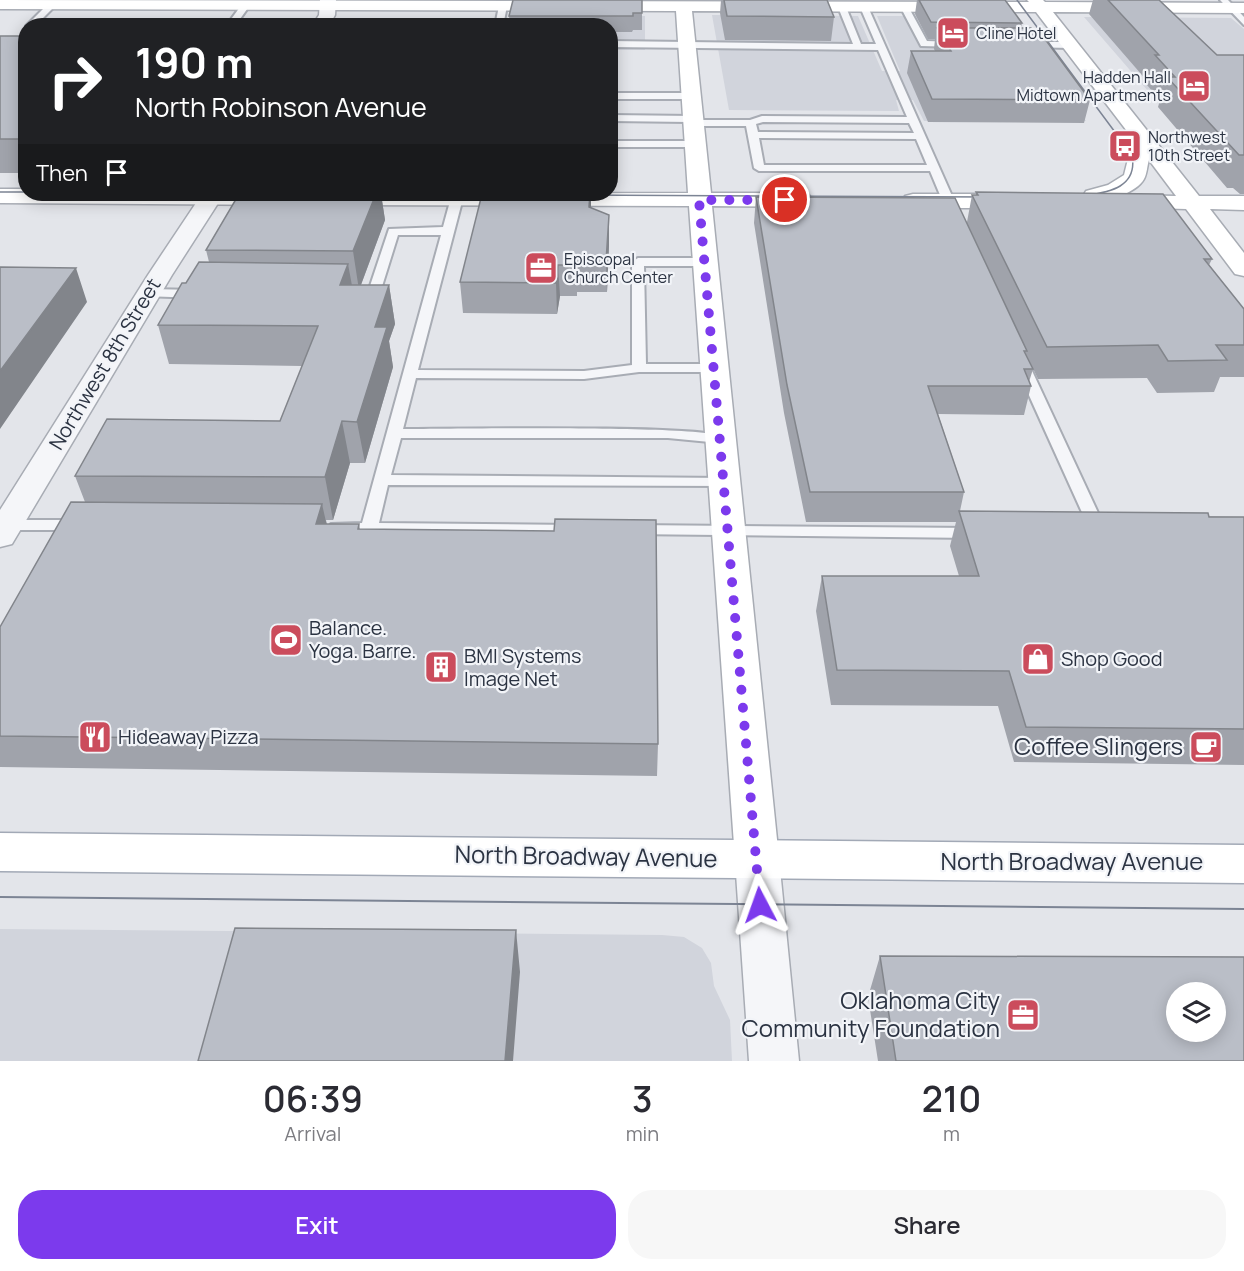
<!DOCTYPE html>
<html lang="en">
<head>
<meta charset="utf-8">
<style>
  :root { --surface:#fff; --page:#f7f7f7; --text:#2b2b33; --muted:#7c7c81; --accent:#7c3aed }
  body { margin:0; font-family:Manrope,sans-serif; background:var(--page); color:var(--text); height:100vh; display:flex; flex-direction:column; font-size:22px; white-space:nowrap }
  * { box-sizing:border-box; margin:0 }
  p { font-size:20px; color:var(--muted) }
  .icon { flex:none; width:33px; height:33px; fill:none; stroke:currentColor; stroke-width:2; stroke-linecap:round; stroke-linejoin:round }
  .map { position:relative; height:1061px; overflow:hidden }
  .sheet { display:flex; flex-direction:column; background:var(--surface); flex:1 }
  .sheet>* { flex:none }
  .guide { position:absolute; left:18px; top:18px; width:600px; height:183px; border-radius:24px; box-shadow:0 3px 15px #0003; background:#202124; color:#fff; overflow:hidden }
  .controls { position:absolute; left:1166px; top:982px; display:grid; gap:12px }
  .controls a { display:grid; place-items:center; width:60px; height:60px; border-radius:50%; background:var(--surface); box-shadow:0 3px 15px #0003; font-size:30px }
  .pin { position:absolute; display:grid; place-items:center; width:51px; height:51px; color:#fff; margin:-26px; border:3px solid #fff; border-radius:50%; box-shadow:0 2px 6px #0007 }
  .me { position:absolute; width:66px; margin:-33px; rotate:356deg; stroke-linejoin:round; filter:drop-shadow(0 0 4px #0008) }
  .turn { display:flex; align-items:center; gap:21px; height:126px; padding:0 18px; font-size:27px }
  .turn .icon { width:78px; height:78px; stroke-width:2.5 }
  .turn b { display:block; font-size:42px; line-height:51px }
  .then { display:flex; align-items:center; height:57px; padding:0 18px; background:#0003; gap:12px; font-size:22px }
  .eta { display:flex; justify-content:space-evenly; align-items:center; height:102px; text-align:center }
  .eta b { font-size:36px; font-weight:600; line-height:42px }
  .cta { display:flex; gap:12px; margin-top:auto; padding:12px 18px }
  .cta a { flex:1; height:69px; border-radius:24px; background:var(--accent); color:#fff; font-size:24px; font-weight:600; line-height:69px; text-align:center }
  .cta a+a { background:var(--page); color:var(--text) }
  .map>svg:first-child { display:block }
</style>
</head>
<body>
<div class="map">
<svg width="1244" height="1061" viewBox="0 0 1244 1061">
  <rect width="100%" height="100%" fill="#e3e5ea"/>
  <path fill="#d1d4dc" d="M 512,15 L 645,16 L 645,50 L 611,50 L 610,26 L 510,26 Z
    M 712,15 L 858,16 L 882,71 L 900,71 L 877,16 L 1010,16 L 1086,121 L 924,121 L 913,100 L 896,100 L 899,111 L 729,110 Z
    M 1084,17 L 1231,18 L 1244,29 L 1244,184 L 1161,106 Z
    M 0,929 L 662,935 L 684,937 L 702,948 L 711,963 L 714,986 L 730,1020 L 732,1061 L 0,1061 Z"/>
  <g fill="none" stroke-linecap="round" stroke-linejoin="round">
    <defs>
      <path id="lane" d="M 1220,0 L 1228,0 L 1244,17 L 1244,25 Z
        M 49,3 L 56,5 L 35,26 L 26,26 Z
        M 243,3 L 250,5 L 235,26 L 226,26 Z
        M 503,4 L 507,6 L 503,26 L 495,26 L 499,6 Z
        M 842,5 L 846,7 L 861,44 L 876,44 L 860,7 L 864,5 L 868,7 L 960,214 L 958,216 L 950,216 L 948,214 L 930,171 L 759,171 L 754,168 L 746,126 L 693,126 L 689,125 L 689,122 L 610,121 L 610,115 L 693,116 L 697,120 L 750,120 L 762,116 L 907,117 L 878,50 L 610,47 L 610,41 L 853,44 L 838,7 ZM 763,122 L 909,123 L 914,133 L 758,132 L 756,124 ZM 759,138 L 916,139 L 927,165 L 764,165 Z
        M 905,6 L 909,8 L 927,41 L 956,42 L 960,45 L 959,47 L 921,46 L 901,8 Z
        M 323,20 L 479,20 L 483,23 L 482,26 L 320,25 L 320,21 Z
        M 1029,42 L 1070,42 L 1074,45 L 1070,48 L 1026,47 L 1025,45 Z
        M 610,93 L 692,93 L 697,96 L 692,99 L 610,99 Z
        M 610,141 L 695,141 L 700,144 L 695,147 L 610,147 Z
        M 452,194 L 464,194 L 418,370 L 584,371 L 632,365 L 632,262 L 638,258 L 704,258 L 710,262 L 704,266 L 644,266 L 646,364 L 714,364 L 721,368 L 714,372 L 639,372 L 584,379 L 416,378 L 403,429 C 442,429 715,424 728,438 L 720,443 L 668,438 L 401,438 L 391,475 L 725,478 L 733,483 L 731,486 L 388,485 L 379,523 L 575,525 L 581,526 L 583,530 L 581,534 L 575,535 L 331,532 L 329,528 L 331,524 L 362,523 L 441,235 L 398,235 L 379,296 C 374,302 361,302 356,296 L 357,293 L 368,292 L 389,229 L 443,227 Z
        M 148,289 L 198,290 L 204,294 L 198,298 L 144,296 L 142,293 L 144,290 Z
        M 1020,356 L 1027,360 L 1106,530 L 1104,534 L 1092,534 L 1090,530 L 1013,360 Z
        M 0,520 L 80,520 L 86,521 L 88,525 L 86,529 L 80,530 L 0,530 Z
        M 634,525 L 974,528 L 980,529 L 982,533 L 980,537 L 974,538 L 628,534 L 626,530 L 628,526 Z"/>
      <path id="street" d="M 320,0 L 336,0 L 335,15 L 329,26 L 312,26 L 319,15 Z
        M 202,194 L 224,194 L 172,275 L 12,544 L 0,547 L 0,510 L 148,275 Z
        M 757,840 L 772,846 L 779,859 L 799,1061 L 749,1061 L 735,859 L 742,846 Z"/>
      <path id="secondary" d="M 0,0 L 1029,2 L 1027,0 L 1043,0 L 1045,2 L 1244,3 L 1244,13 L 1053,12 L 1199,196 L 1244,196 L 1244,210 L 1210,209 L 1244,253 L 1244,276 L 1235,274 L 1186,209 L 1118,207 L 1115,202 L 1118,197 L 1126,195 L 1176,196 L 1149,160 C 1147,166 1147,174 1144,179 C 1136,194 1101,204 1086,201 L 1083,196 L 1086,191 L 1108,185 L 1124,175 L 1133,139 L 1036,12 L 692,11 L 711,193 L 801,193 L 809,195 L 812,200 L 809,205 L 801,207 L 712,206 L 779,859 L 772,872 L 757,878 L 742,872 L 735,859 L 689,206 L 337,205 L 329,203 L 326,198 L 329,194 L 688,193 L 676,11 L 0,9 Z
        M 0,189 L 26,189 L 26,194 L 290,194 L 293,198 L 290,203 L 282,205 L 0,203 Z
        M 913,194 L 1014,194 L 1022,196 L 1025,201 L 1022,206 L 1014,208 L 913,208 L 905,206 L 902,201 L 905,196 Z"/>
      <path id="primary" d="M 0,833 L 1244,845 L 1244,883 L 0,871 Z"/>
    </defs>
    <use href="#lane" stroke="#a8acb4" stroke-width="4"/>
    <use href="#street" stroke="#a8acb4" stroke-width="3"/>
    <use href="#secondary" stroke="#a8acb4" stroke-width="3"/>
    <use href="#primary" stroke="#a2a9b6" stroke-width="3"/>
    <use href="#lane" fill="#f5f6f9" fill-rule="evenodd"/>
    <use href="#street" fill="#f5f6f9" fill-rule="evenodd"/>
    <use href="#secondary" fill="#fff" fill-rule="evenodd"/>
    <use href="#primary" fill="#fff" fill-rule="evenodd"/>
    <path stroke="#7c8494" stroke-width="1.5" d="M 1017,0 L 1132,155 C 1138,187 1110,192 1085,196
      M 0,192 L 26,192
      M 212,194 L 254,194
      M 365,194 L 497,195
      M 575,195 L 989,197"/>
    <path stroke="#7c8494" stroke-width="2" d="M 0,897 L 1244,909"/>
  </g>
  <path fill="#a0a3ab" d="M 642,0 L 642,30 L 633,30 L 632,32 L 610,32 L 610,26 L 510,26 L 509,16 Z
    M 721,0 L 827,0 L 834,17 L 831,41 L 725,40 L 720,13 Z
    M 917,0 L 1005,0 L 1022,23 L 1021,28 L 1090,100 L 1084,123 L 928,122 L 907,73 L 911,51 L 935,51 L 934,49 L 935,39 L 928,39 L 915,14 Z
    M 1093,0 L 1159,0 L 1217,55 L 1244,55 L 1244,194 L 1240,194 L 1233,188 L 1227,188 L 1158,107 L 1160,100 L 1147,85 L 1148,82 L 1089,14 Z
    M 0,36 L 26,36 L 26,173 L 0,173 Z
    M 976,192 L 1212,259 L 1209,265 L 1244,309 L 1244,377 L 1220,377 L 1214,392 L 1157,393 L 1147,378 L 1038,379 L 1026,354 L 1033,369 L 1029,382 L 1031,386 L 1024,415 L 938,414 L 964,492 L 960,511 L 1244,517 L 1244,765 L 1014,762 L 998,706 L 831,705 L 816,611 L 822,576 L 959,576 L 950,546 L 956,522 L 806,522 L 784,413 L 754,223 L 756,197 L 967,222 L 972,195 L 976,195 Z
    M 239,194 L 381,194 L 385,220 L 361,285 L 389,285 L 395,324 L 389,341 L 393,367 L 365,463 L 350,463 L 333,520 L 326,520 L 327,524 L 359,524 L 360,529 L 658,744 L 657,776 L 0,767 L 0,627 L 85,502 L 75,476 L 280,421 L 302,366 L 169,364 L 158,325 L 186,283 L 209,262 L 206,250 Z
    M 591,194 L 591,208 L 609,215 L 609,245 L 607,292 L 577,292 L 577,296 L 560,296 L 557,314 L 463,313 L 460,282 Z
    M 880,956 L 1244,1061 L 878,1061 L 868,997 Z"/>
  <path fill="#82858b" d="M 376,194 L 381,194 L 385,220 L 359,290 L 353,251 Z
    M 590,194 L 591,194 L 591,209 L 589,207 Z
    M 609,215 L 609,245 L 607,292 L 606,262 Z
    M 348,264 L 355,302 L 340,285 Z
    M 558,265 L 560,296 L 557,314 L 556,283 Z
    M 76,268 L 87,302 L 0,429 L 0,371 Z
    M 389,285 L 395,324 L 389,341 L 393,367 L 365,463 L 357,422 L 375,327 Z
    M 342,421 L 350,463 L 333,520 L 325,477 Z
    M 322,504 L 329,535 L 316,524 Z
    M 516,930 L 520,972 L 513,1061 L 505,1061 Z"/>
  <path fill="#babec7" stroke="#82858b" stroke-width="1.5" fill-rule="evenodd" d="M 513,0 L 642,0 L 642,13 L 633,13 L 633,16 L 509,16 Z
    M 724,0 L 827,0 L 834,17 L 727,16 Z
    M 919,0 L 1005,0 L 1022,23 L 931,22 Z
    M 1108,0 L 1159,0 L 1217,55 L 1244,55 L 1244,155 L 1239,155 L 1167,77 L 1175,77 L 1155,55 L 1159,55 Z
    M 937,28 L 1031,28 L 1035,35 L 1042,35 L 1090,100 L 932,99 L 911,51 L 951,51 Z
    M 0,36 L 26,36 L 26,139 L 0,139 Z
    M 976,192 L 1163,194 L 1212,259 L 1204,259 L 1244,309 L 1244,345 L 1216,345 L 1227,360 L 1168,361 L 1158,345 L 1047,347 L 972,195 L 978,195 Z
    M 239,194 L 376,194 L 353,251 L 206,250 Z
    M 482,194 L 590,194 L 589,207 L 609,215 L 606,262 L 576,261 L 576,265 L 558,265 L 556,283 L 460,282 Z
    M 756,197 L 955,198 L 1027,351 L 1024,351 L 1033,369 L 1024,369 L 1031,386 L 928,386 L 964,492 L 810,492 L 787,385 Z
    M 199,262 L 348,264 L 340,285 L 389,285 L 375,327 L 387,327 L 357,422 L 342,421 L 325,477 L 75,476 L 107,419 L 280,421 L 318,326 L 158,325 L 182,283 L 186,283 Z
    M 0,267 L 76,268 L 0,371 Z
    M 71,502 L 322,504 L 316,524 L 359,524 L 358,529 L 554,531 L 555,519 L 656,520 L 658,744 L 0,736 L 0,627 Z
    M 959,511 L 1208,513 L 1209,517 L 1244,517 L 1244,729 L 1026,727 L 1009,671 L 837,670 L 822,576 L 979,576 Z
    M 235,928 L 516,930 L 505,1061 L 198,1061 Z
    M 880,956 L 1244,957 L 1244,1061 L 896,1061 ZM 1176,993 L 1215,993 L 1215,1032 L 1176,1032 Z"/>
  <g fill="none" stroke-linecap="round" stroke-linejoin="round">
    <path stroke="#7c3aed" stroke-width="10" stroke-dasharray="0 18" d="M 760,905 L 699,200 L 785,200"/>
  </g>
  <defs>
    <symbol id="hotel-square" viewBox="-11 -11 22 22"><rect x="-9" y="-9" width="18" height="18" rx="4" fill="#cb4c5c" stroke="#f2f4f8"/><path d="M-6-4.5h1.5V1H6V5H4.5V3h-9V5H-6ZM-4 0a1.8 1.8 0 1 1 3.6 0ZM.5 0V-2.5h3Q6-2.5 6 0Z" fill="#fff"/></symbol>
    <symbol id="bus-square" viewBox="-11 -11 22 22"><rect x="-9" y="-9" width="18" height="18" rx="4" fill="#cb4c5c" stroke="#f2f4f8"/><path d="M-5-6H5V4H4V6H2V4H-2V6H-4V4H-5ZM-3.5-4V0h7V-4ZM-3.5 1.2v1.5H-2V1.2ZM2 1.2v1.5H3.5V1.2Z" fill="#fff"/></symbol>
    <symbol id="office-square" viewBox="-11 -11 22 22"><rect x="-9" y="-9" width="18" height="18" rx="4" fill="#cb4c5c" stroke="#f2f4f8"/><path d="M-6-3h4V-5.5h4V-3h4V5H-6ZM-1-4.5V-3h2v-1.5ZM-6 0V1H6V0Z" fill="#fff"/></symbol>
    <symbol id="stadium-square" viewBox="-11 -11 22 22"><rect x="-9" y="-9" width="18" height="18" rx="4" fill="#cb4c5c" stroke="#f2f4f8"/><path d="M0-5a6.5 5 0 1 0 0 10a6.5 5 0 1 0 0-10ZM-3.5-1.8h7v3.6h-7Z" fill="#fff"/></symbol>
    <symbol id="shop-square" viewBox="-11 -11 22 22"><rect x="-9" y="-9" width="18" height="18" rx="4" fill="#cb4c5c" stroke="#f2f4f8"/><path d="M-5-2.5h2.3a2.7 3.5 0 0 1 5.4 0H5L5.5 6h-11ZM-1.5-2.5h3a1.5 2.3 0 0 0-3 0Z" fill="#fff"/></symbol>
    <symbol id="building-square" viewBox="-11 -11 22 22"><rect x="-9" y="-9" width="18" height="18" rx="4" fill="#cb4c5c" stroke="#f2f4f8"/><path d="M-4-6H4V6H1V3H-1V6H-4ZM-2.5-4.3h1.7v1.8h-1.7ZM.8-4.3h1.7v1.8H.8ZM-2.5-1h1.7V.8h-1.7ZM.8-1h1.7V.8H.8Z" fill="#fff"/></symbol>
    <symbol id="restaurant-square" viewBox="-11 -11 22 22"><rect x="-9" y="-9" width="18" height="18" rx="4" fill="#cb4c5c" stroke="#f2f4f8"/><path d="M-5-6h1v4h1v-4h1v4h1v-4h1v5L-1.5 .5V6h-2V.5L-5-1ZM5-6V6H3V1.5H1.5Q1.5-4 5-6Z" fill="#fff"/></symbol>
    <symbol id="cafe-square" viewBox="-11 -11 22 22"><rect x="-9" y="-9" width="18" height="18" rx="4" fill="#cb4c5c" stroke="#f2f4f8"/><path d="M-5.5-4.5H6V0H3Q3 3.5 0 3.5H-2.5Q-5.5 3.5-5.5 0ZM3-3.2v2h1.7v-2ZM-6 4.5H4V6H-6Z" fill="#fff"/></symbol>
  </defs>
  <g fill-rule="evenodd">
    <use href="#hotel-square" x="934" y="14" width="38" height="38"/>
    <use href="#hotel-square" x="1175" y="67" width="38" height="38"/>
    <use href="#bus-square" x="1106" y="127" width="38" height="38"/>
    <use href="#office-square" x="522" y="249" width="38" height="38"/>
    <use href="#stadium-square" x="267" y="621" width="38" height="38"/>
    <use href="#shop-square" x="1019" y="640" width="38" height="38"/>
    <use href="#building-square" x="422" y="648" width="38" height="38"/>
    <use href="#restaurant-square" x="76" y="718" width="38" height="38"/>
    <use href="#cafe-square" x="1187" y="728" width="38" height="38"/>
    <use href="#office-square" x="1004" y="996" width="38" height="38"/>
  </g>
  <g text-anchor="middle" stroke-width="4.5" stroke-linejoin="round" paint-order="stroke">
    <g font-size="16" fill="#2b3342" stroke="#f2f4f8" text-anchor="start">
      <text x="976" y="39">Cline Hotel</text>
      <text x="1171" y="83" text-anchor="end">Hadden Hall<tspan x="1171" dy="18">Midtown Apartments</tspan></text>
      <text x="1148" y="143">Northwest<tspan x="1148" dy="18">10th Street</tspan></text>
      <text x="564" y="265">Episcopal<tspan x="564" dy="18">Church Center</tspan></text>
    </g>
    <g font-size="20" fill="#2b3342" stroke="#f2f4f8">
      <text transform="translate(105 364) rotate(-59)" y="7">Northwest 8th Street</text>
    </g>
    <g font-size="20" fill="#2b3342" stroke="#f2f4f8" text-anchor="start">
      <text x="309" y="635">Balance.<tspan x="309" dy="23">Yoga. Barre.</tspan></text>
      <text x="464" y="663">BMI Systems<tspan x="464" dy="23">Image Net</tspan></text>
      <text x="1061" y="666">Shop Good</text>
      <text x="118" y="744">Hideaway Pizza</text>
    </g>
    <g font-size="24" fill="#2b3342" stroke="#f2f4f8" text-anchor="end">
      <text x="1183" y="755">Coffee Slingers</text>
      <text x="1000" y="1009">Oklahoma City<tspan x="1000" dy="28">Community Foundation</tspan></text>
    </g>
    <g font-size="24" fill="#2b3342" stroke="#f2f4f8">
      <text transform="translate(586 857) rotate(1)" y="8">North Broadway Avenue</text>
      <text x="1072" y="870">North Broadway Avenue</text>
    </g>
  </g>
</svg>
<div class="controls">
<a><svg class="icon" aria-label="layers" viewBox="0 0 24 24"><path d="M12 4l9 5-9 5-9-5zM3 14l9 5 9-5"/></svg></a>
</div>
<div class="pin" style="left:785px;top:200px;background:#d93025"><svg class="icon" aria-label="arrive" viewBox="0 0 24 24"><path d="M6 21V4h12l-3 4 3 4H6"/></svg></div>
<svg class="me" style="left:760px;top:905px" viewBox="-20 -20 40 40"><path d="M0-17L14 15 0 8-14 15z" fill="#7c3aed" stroke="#fff" stroke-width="4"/></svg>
<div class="guide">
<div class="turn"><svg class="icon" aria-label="right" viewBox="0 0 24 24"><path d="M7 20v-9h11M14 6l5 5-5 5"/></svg><div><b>190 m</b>North Robinson Avenue</div></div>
<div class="then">Then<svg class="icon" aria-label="arrive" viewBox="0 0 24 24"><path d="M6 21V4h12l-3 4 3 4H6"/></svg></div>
</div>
</div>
<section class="sheet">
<div class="eta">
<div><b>06:39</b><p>Arrival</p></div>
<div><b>3</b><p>min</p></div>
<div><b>210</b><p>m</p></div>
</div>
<div class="cta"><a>Exit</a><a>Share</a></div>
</section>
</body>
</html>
